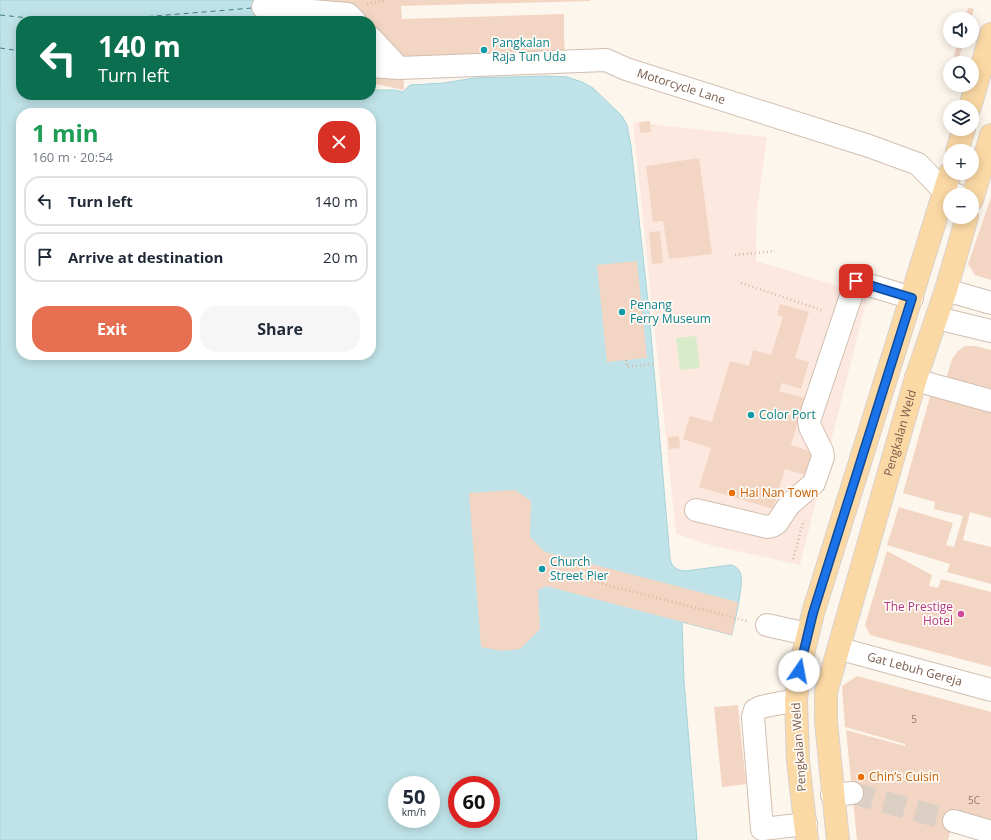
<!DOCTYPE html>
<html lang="en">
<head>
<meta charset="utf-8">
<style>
  :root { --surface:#fff; --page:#f6f6f7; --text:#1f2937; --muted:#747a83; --line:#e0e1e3; --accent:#e76f51 }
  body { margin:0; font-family:"Open Sans",sans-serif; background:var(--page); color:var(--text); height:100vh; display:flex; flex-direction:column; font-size:15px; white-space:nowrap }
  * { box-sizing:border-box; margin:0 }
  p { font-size:13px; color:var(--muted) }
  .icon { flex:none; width:22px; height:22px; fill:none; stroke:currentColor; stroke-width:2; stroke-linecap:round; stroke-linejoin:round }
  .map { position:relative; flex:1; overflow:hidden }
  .sheet { position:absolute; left:16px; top:108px; width:360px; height:252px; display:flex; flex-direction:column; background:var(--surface); border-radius:16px; box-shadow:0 2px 10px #0003 }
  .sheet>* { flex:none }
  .banner { position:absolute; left:16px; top:16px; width:360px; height:84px; border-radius:16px; box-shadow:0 2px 10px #0003; background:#0b6e4f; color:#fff; overflow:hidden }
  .tools { position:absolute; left:943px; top:12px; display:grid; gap:8px }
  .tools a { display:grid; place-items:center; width:36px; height:36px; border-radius:50%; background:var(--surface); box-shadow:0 2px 10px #0003; font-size:20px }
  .speed { position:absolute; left:388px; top:776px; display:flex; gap:8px; font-size:20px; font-weight:700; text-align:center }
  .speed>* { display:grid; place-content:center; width:52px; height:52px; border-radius:50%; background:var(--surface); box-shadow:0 2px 10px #0003; line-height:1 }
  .speed small { font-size:10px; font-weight:400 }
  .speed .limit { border:6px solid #d22; background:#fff; color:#111 }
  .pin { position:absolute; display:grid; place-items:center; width:34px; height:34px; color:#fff; margin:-17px; border-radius:8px; box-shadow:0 2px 6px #0006 }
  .me { position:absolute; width:44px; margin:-22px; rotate:12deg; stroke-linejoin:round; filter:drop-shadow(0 0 3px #0008) }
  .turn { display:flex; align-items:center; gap:14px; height:84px; padding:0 16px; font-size:18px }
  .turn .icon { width:52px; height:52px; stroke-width:2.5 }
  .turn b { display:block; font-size:28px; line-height:34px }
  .round { display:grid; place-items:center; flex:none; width:42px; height:42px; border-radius:16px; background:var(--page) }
  .headline { display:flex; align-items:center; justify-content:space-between; height:68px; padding:0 16px }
  h1 { font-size:24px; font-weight:700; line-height:30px; color:#1e9e55 }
  .action { display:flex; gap:8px; margin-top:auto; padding:8px 16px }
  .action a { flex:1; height:46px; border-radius:16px; background:var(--accent); color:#fff; font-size:16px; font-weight:700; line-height:46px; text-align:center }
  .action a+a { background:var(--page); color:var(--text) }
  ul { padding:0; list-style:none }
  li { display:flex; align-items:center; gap:12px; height:50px; margin:0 8px 6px; padding:0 8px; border:2px solid var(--line); border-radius:16px }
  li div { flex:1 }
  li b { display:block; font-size:15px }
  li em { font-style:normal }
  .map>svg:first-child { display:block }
</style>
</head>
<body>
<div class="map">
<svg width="991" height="840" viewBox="0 0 991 840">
  <rect width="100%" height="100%" fill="#fdf6ec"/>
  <path fill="#fde8e0" d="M 633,122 L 767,137 L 757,210 L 756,261 L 868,295 L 800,565 L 710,545 L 676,534 Z"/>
  <path fill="#d8ecc9" d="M 696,336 L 700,368 L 680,370 L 676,338 Z"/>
  <path fill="#bfe3e8" stroke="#a5d3da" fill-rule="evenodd" d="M 0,0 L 272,0 L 263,1 L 263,21 L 21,21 L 21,95 L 371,95 L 371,90 L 395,90 L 403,92 L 410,85 L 444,83 L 474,78 L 546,76 L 567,77 L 582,82 L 593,88 L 622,116 L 627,125 L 631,146 L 649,311 L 670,559 C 672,567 676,570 685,571 L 731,565 C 735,566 738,568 740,572 C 745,582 734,623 732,635 L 682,622 L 684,681 L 697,840 L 0,840 ZM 21,113 L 371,113 L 371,355 L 21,355 ZM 397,785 L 431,785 L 431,819 L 397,819 ZM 457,785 L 491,785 L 491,819 L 457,819 Z"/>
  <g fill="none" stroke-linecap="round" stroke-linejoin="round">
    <path stroke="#437c86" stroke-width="1" stroke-dasharray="5 4" stroke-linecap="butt" d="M 0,15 L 58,21
      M 94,21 L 252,8
      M 0,48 L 21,51"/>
  </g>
  <path fill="#f3d5c3" d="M 281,0 L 590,0 L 590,1 L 401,6 L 402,19 L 564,14 L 564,34 L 565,61 L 403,65 L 404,90 L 371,83 L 371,21 L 282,21 Z
    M 968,8 L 974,9 L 971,19 L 965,19 Z
    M 958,41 L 964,41 L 958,61 L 953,60 Z
    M 650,121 L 651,132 L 640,133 L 639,122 Z
    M 699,158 L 712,254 L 669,259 L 663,221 L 653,222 L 646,166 Z
    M 991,197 L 991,280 L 975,275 L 968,264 Z
    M 660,231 L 663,263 L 652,264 L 649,232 Z
    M 637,261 L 647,358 L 607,362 L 597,265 Z
    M 780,304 L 809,312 L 795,358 L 809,362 L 801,389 L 782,383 L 779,391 L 805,398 L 791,445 L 812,452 L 805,475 L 785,469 L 773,509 L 699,487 L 711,448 L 683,439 L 690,416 L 712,422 L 730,361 L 749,366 L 753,350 L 771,355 L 783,317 L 777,315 Z
    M 965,346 L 975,346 L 991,350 L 991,392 L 946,379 L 952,359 L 958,351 Z
    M 931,393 L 991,410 L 991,518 L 970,512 L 963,540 L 991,547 L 991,584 L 947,572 L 950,564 L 887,545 L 899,507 L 953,523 L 946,545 L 954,547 L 963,516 L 934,509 L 935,502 L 903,493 Z
    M 679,436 L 680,448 L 669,449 L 668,437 Z
    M 515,490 L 531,501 L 530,537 L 545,552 L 738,602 L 732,635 L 546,586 L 538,590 L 540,629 L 520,649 L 501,651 L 481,647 L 469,493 Z
    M 887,551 L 932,575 L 929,586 L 938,588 L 941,579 L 991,592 L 991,667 L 870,635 L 865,625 Z
    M 857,676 L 991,712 L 991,822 L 956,812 L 948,840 L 857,840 L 846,730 L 905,746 L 905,744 L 845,727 L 842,686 Z
    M 738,705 L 746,784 L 722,787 L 714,707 Z"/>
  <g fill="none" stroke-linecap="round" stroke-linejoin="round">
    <path stroke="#dcd0c4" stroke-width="22" stroke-dasharray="22 11" stroke-linecap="butt" d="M 852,793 L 954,821"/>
    <defs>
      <g id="minor">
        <path d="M 263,7 L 348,14 L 355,21"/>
        <path d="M 371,38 L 399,68 L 371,66"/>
        <path id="s1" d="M 399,68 L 606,60 L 626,69 L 869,146 L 918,164 L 944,191 L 957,195"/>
        <path d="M 946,290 L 991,303"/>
        <path d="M 937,318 L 991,331"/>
        <path d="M 916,378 L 926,383 L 991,401"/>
        <path d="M 696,510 L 767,527 L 772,526 L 777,523 L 789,505 L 814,483 L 823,457 L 822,451 L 810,427 L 809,421 L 856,281 L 912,298"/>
        <path d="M 767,625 L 807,634"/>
        <path id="s2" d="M 839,647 L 848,651 L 991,690"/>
        <path d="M 796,700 L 761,707 L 755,710 L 753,717 L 762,829 L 806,824"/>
        <path d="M 832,795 L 852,793"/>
        <path d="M 954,821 L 991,832"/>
      </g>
      <g id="major">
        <path d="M 970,107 L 991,34"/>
        <path d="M 957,151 L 964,129"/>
        <path d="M 972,200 L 991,135"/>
        <path d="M 807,840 L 798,761 L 796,700 L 799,671 L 813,613 L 950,173"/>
        <path id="s3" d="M 838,840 L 826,722 L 826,692 L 916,378 L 946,290 L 967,217"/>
      </g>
    </defs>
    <use href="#minor" stroke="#d1beb0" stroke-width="24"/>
    <use href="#major" stroke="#dad1cd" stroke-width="24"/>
    <path stroke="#d9b8a5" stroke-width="2.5" stroke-dasharray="1 3" stroke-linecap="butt" d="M 367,4 L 386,0
      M 735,255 L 775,251
      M 741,283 L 824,311
      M 626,360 L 627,367 L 653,364
      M 793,559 L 803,523
      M 540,568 L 747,621"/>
    <use href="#minor" stroke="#fff" stroke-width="22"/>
    <use href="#major" stroke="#fbd9a5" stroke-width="22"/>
  </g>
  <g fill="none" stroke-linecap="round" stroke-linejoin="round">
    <defs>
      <path id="route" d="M 799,671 L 813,613 L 912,298 L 856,281"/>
    </defs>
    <use href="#route" stroke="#114b97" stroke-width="10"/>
    <use href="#route" stroke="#1a73e8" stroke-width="7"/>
  </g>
  <g fill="#0f9aa8" stroke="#fffaf3" stroke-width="1.5">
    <circle cx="484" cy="50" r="4"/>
    <circle cx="622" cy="312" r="4"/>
    <circle cx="751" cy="415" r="4"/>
    <circle cx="542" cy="569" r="4"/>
  </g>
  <g fill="#e8710a" stroke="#fffaf3" stroke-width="1.5">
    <circle cx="732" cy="493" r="4"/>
    <circle cx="861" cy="777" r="4"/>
  </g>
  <circle fill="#d1479c" stroke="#fffaf3" stroke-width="1.5" cx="961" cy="614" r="4"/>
  <g text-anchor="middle" stroke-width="3.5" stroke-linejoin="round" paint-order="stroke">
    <g font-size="10" fill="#987a6a">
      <text x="914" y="723">5</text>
      <text x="974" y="804">5C</text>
    </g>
    <g font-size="12" fill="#0d838f" stroke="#fffaf3" text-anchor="start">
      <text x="492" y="47">Pangkalan<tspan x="492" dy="14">Raja Tun Uda</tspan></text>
      <text x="630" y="309">Penang<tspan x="630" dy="14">Ferry Museum</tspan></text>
      <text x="759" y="419">Color Port</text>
      <text x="550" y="566">Church<tspan x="550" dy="14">Street Pier</tspan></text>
    </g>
    <g font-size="12" fill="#7a5c4d" stroke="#fffaf3">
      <text dy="4" stroke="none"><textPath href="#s1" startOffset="287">Motorcycle Lane</textPath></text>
      <text dy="4" stroke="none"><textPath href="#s3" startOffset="418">Pengkalan Weld</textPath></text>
      <text dy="4" stroke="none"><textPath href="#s2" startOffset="79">Gat Lebuh Gereja</textPath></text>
      <text transform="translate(799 747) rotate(-94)" y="4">Pengkalan Weld</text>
    </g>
    <g font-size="12" fill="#c56008" stroke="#fffaf3" text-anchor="start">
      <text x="740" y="497">Hai Nan Town</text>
      <text x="869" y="781">Chin’s Cuisin</text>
    </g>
    <g font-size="12" fill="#b23c85" stroke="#fffaf3" text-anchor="end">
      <text x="953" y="611">The Prestige<tspan x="953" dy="14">Hotel</tspan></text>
    </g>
  </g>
</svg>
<div class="tools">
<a><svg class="icon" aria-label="sound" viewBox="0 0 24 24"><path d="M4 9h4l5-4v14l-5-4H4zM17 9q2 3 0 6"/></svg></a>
<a><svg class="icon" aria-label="search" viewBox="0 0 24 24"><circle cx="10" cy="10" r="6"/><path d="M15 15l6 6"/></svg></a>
<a><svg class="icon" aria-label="layers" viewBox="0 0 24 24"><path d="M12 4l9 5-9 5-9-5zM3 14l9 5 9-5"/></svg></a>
<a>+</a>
<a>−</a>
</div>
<div class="speed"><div>50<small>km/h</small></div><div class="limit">60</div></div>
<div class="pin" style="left:856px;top:281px;background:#d93025"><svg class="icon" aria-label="arrive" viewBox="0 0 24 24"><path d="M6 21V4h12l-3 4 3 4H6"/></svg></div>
<svg class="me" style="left:799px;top:671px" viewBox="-20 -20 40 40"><circle r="19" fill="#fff"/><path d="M0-13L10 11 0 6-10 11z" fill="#1a73e8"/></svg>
<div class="banner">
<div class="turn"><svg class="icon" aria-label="left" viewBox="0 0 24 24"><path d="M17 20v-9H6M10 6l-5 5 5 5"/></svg><div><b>140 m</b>Turn left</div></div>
</div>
<section class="sheet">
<div class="headline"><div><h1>1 min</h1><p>160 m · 20:54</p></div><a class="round" style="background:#d93025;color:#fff"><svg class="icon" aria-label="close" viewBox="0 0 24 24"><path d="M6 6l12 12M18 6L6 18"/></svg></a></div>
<ul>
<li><svg class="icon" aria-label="left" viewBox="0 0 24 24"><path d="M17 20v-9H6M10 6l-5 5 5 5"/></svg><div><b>Turn left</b></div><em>140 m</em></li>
<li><svg class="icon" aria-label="arrive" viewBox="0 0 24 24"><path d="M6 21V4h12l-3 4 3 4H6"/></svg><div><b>Arrive at destination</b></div><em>20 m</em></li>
</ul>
<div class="action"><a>Exit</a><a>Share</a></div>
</section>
</div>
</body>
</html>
